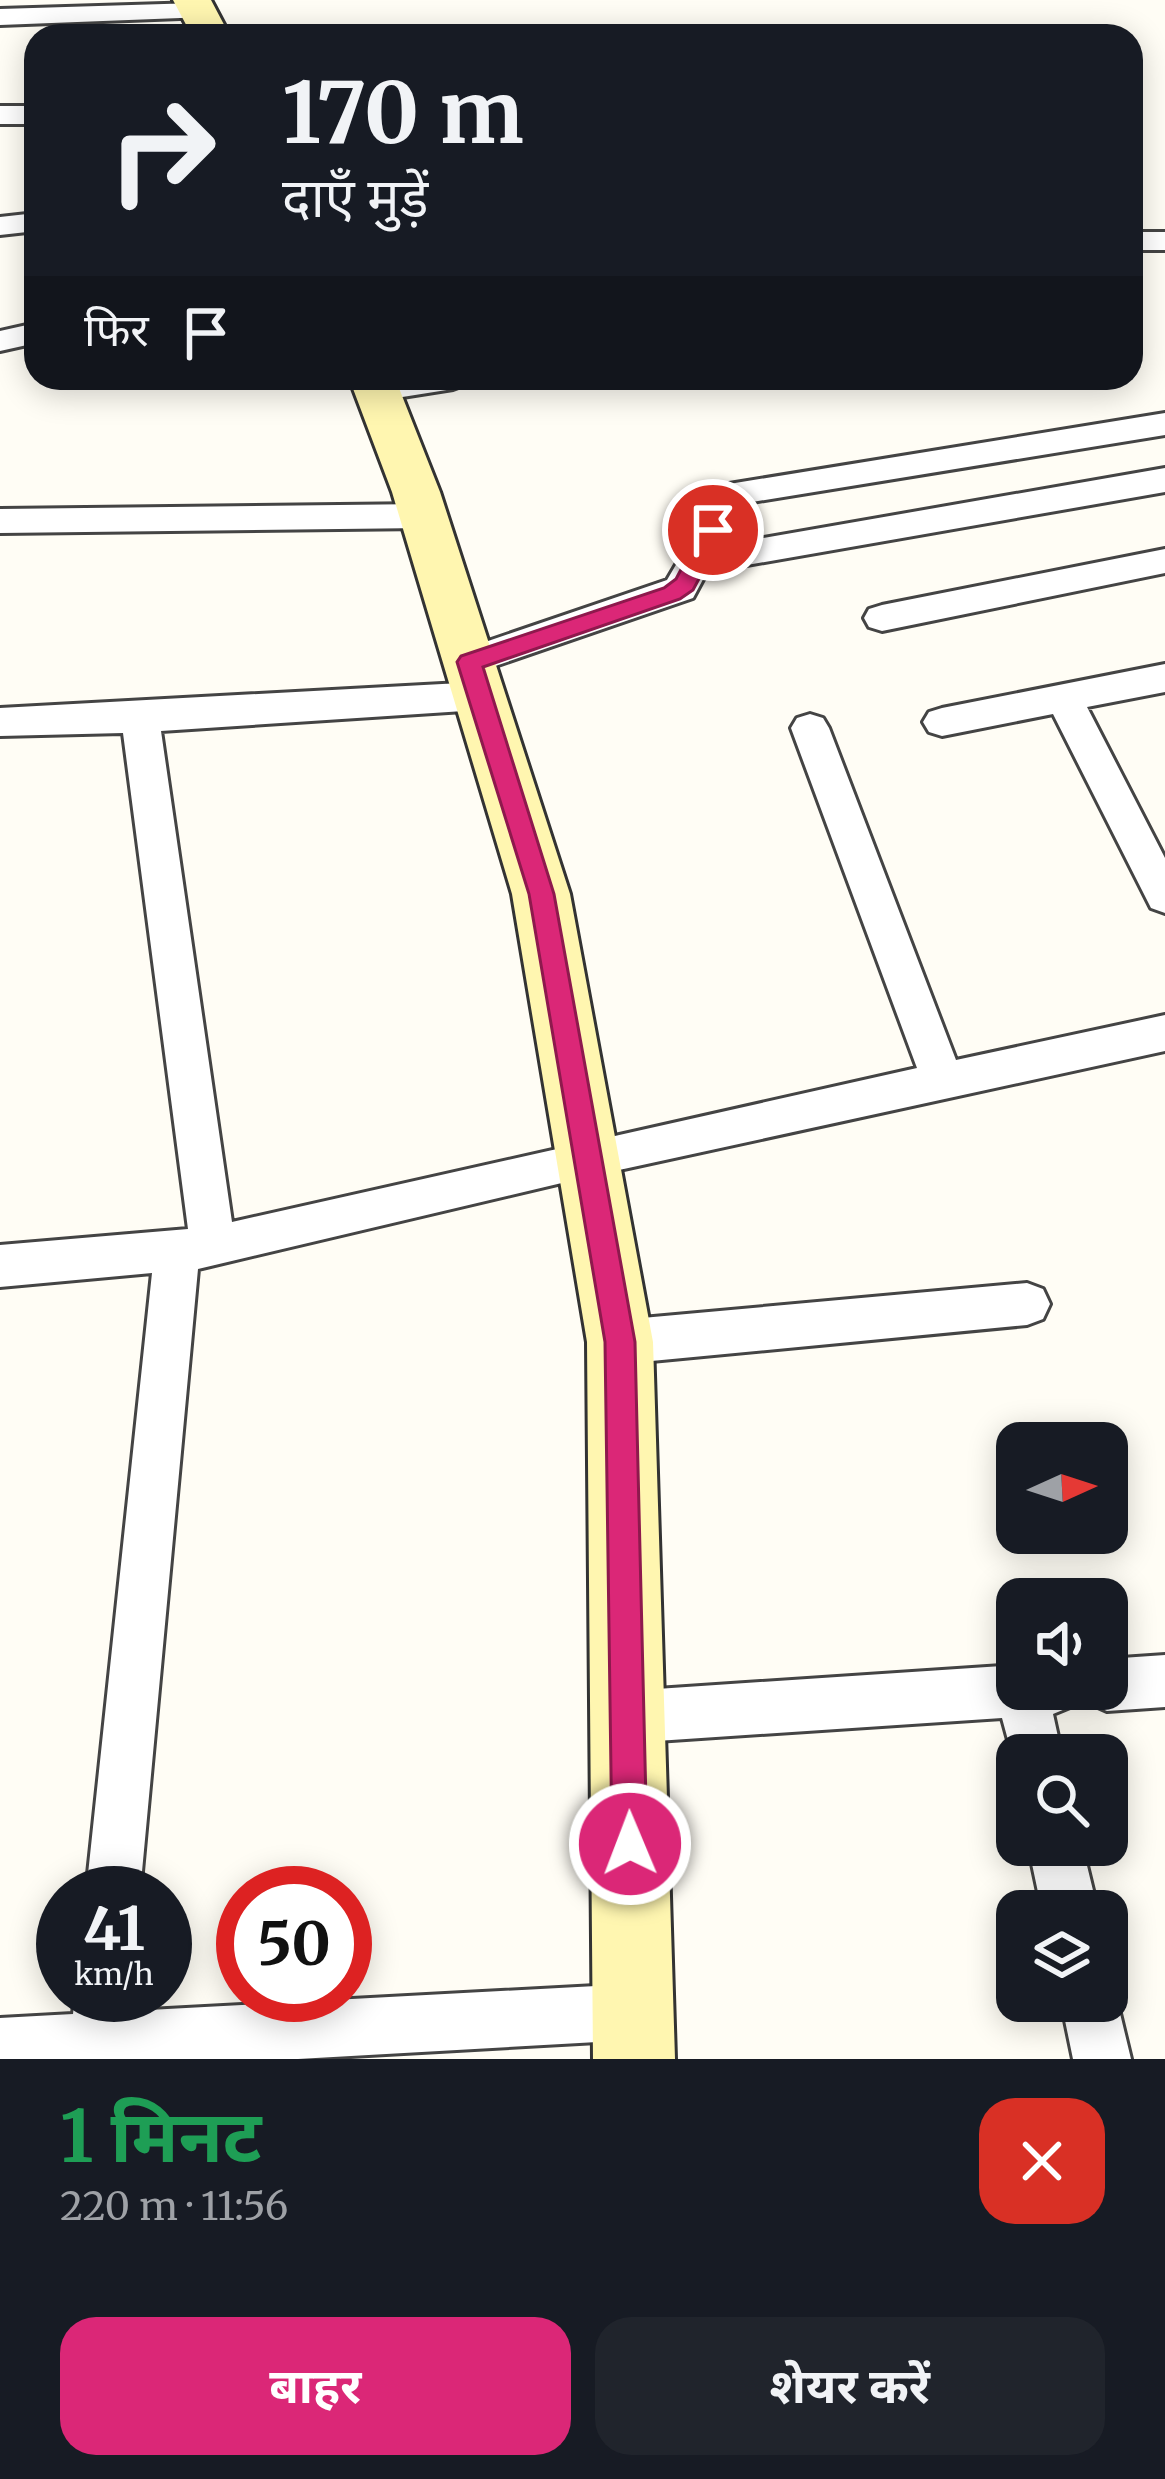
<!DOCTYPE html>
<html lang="hi">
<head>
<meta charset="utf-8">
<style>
  :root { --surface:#171b24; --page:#20242c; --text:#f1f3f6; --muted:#9ea1a6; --accent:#db2777 }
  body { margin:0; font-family:Merriweather,"Noto Sans Devanagari",serif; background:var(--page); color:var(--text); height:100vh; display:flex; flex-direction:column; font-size:45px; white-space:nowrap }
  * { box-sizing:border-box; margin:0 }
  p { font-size:39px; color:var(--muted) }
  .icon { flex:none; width:66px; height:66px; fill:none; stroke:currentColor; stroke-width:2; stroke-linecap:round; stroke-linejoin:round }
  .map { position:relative; height:2059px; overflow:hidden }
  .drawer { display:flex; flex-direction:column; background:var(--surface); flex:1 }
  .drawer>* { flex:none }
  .banner { position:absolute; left:24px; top:24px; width:1119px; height:366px; border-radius:36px; box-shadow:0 6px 30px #0003; background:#171b24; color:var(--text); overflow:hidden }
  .needle { width:78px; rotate:87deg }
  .tools { position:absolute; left:996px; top:1422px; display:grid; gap:24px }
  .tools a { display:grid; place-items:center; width:132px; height:132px; border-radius:24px; background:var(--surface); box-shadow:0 6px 30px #0003; font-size:60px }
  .speed { position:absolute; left:36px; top:1866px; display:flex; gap:24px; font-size:60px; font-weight:700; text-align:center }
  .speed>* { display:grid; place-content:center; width:156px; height:156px; border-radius:50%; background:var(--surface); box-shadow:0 6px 30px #0003; line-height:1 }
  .speed small { font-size:30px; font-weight:400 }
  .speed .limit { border:18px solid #d22; background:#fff; color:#111 }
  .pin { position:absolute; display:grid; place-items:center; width:102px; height:102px; color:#fff; margin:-51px; border:6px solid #fff; border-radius:50%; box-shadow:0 3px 12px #0007 }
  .me { position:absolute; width:132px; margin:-66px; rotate:359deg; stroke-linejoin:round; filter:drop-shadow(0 0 9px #0008) }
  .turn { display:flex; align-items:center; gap:42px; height:252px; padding:0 60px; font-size:54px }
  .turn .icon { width:156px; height:156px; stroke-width:2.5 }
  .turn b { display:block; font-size:84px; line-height:102px }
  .then { display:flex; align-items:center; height:114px; padding:0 60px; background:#0003; gap:24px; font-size:45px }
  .round { display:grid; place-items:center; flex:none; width:126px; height:126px; border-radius:36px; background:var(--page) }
  .summary { display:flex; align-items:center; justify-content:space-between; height:204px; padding:0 60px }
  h1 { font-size:72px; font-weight:700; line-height:90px; color:#1e9e55 }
  .action { display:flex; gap:24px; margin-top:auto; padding:24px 60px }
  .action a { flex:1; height:138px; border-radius:36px; background:var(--accent); color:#fff; font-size:48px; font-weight:700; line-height:138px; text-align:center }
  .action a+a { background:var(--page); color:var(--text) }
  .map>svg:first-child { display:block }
</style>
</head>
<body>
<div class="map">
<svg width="1165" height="2059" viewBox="0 0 1165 2059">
  <rect width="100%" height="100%" fill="#fffdf5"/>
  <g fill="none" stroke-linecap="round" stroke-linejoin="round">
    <defs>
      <path id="street" d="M 197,3 L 210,11 L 206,17 L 0,25 L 0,9 Z
        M 0,106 L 36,106 L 36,124 L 0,124 Z
        M 36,213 L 36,231 L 0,235 L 0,217 Z
        M 1131,232 L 1165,232 L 1165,250 L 1131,250 Z
        M 36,323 L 36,343 L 0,351 L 0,331 Z
        M 386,378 L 469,378 L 464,385 L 453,389 L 377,401 L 366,398 L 361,390 L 366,382 Z
        M 1165,413 L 1165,435 L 746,503 L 723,545 L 1165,468 L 1165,492 L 707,572 L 693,598 L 469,675 L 456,672 L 451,662 L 456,652 L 667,580 L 723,485 Z
        M 424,504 L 436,508 L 441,516 L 436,524 L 424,528 L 0,533 L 0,509 Z
        M 1165,549 L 1165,573 L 882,631 L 869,627 L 864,618 L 869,609 L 882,605 Z
        M 1165,664 L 1165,692 L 1087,707 L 1165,858 L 1165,913 L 1151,908 L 1053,714 L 942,736 L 929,732 L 923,722 L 929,712 L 942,708 Z
        M 479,682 L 492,686 L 498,696 L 492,706 L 479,710 L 161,731 L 232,1222 L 917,1068 L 791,728 L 797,718 L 810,714 L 823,718 L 829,728 L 956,1060 L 1165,1015 L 1165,1051 L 587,1177 L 198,1269 L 140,1893 L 86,1893 L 152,1273 L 0,1287 L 0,1245 L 188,1229 L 123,733 L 0,736 L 0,708 Z
        M 1027,1283 L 1043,1289 L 1050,1304 L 1043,1319 L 1027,1325 L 620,1364 L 604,1358 L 597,1342 L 604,1326 L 620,1320 Z
        M 1165,1655 L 1165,1707 L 1107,1711 L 1089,1703 L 1083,1689 L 1107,1689 L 1107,1659 Z
        M 1017,1665 L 1017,1689 L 1078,1689 L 1070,1707 L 1053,1714 L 1062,1755 L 1017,1755 L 1017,1773 L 1002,1718 L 627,1743 L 609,1735 L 601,1717 L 609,1699 L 627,1691 Z
        M 1028,1845 L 1082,1845 L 1098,1911 L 1042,1911 Z
        M 1107,1980 L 1117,2001 L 1131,2059 L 1073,2059 L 1061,2001 L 1107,2001 Z
        M 633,1984 L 653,1992 L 661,2012 L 653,2032 L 633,2040 L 298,2059 L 0,2059 L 0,2018 L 73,2014 L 75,1995 L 131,1995 L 130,2011 Z"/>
      <path id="secondary" d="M 173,0 L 211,0 L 230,36 L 192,36 Z
        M 349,378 L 395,378 L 440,492 L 570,894 L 653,1342 L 675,2059 L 593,2059 L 587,1342 L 512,894 L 392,492 Z"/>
    </defs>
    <use href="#street" stroke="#444" stroke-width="6"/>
    <use href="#secondary" stroke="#333" stroke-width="6"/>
    <use href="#street" fill="#fff" fill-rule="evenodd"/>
    <use href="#secondary" fill="#fff6b0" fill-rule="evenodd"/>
  </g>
  <path fill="#db2777" stroke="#8e194d" stroke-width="3" d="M 713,522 L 725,530 L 693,590 L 680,599 L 483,667 L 554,894 L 635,1342 L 647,1844 L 642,1856 L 630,1861 L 617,1856 L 612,1844 L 605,1342 L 529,894 L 457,662 L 461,656 L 664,588 L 676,579 L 705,524 Z"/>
</svg>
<div class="tools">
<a><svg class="needle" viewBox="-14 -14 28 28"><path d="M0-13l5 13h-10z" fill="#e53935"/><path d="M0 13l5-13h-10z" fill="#9ea1a6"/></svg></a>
<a><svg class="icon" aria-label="sound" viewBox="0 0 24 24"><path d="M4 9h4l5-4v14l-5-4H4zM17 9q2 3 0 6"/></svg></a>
<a><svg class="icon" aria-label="search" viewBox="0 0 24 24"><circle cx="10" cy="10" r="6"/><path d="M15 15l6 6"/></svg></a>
<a><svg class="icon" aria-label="layers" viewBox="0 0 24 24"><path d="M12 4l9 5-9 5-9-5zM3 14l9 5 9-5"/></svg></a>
</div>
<div class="speed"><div>41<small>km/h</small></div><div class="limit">50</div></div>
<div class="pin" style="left:713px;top:530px;background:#d93025"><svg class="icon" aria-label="arrive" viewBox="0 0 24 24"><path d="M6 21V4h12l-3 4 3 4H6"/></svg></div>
<svg class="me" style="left:630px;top:1844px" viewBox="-20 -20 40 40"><circle r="17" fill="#db2777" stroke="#fff" stroke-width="3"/><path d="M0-11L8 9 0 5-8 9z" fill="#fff"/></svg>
<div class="banner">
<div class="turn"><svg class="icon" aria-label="right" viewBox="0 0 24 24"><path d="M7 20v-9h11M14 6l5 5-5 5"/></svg><div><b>170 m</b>दाएँ मुड़ें</div></div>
<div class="then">फिर<svg class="icon" aria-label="arrive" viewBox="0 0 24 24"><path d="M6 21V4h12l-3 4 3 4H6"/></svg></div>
</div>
</div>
<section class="drawer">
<div class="summary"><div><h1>1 मिनट</h1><p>220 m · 11:56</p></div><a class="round" style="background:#d93025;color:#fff"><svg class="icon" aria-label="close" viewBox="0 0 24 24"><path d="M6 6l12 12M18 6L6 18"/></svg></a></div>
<div class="action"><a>बाहर</a><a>शेयर करें</a></div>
</section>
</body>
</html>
